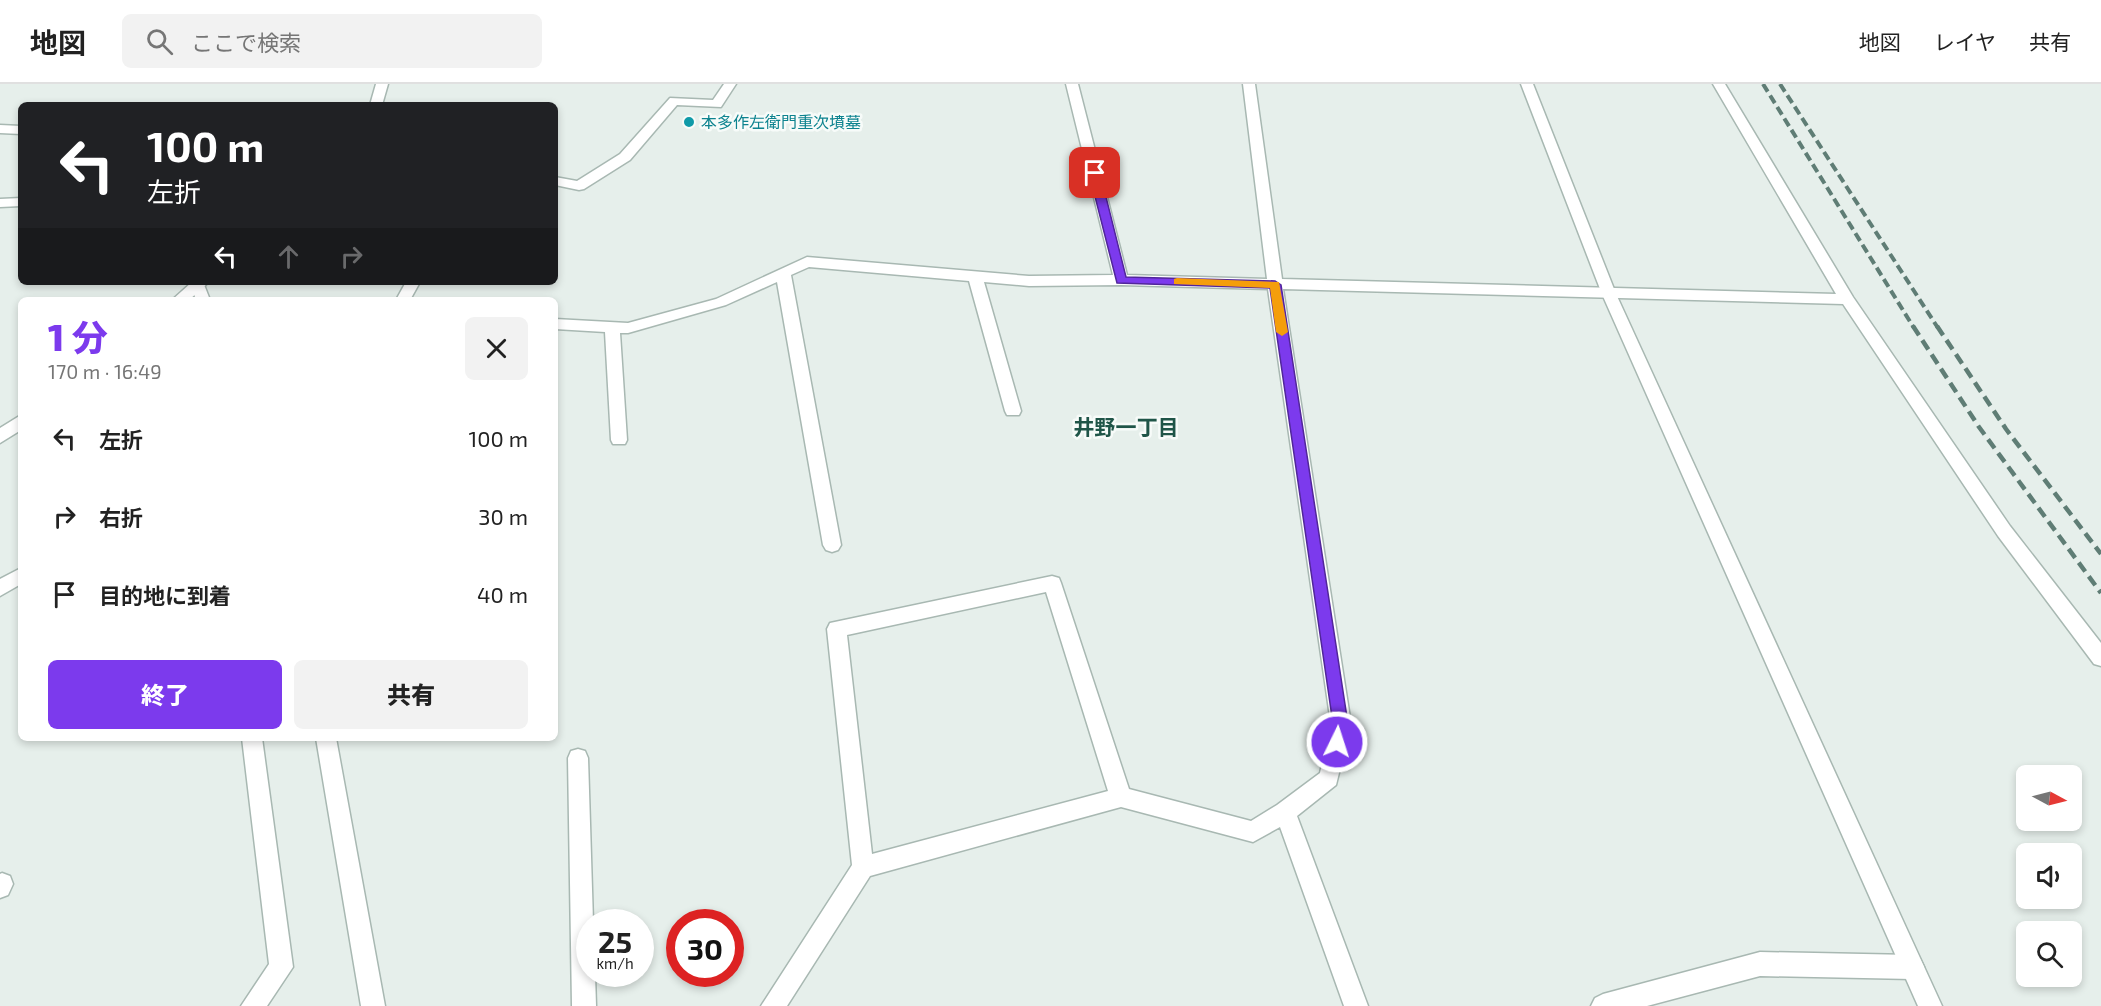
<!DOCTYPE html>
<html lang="ja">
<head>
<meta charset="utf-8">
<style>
  :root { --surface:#fff; --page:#f2f2f2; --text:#222; --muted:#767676; --line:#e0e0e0; --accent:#7c3aed }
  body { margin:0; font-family:"Exo 2","Noto Sans JP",sans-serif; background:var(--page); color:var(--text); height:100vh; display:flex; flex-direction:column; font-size:22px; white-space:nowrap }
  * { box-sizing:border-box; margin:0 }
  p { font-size:20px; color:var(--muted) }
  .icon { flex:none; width:33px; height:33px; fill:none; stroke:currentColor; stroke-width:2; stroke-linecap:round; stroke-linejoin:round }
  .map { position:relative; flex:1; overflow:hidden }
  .drawer { position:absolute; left:18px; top:213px; width:540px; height:444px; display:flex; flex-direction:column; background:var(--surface); border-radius:9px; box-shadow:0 3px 9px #0003 }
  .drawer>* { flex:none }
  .banner { position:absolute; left:18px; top:18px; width:540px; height:183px; border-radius:9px; box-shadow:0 3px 9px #0003; background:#202124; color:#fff; overflow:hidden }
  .needle { width:39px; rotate:97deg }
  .controls { position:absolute; left:2016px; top:681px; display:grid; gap:12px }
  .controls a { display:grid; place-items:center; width:66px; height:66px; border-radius:9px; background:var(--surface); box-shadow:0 3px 9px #0003; font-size:30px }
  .speed { position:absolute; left:576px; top:825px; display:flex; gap:12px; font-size:30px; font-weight:700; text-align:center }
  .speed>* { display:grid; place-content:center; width:78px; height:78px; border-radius:50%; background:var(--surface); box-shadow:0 3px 9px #0003; line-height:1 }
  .speed small { font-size:15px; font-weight:400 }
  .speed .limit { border:9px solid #d22; background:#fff; color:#111 }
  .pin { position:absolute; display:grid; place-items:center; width:51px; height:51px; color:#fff; margin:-26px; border-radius:12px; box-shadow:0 3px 9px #0006 }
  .me { position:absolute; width:66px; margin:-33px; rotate:4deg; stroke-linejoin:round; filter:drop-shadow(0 0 4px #0008) }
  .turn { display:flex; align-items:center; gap:21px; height:126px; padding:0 30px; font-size:27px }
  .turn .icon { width:78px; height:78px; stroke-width:2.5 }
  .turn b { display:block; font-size:42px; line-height:51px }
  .lanes { display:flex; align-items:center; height:57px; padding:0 30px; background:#0003; justify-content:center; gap:30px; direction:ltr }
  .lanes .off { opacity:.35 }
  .round { display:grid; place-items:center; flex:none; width:63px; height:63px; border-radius:9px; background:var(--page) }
  .overview { display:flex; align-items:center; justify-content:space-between; height:102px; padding:0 30px }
  h1 { font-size:36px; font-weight:800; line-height:45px; color:var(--accent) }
  .cta { display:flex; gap:12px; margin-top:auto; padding:12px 30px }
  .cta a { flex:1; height:69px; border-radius:9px; background:var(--accent); color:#fff; font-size:24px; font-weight:800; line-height:69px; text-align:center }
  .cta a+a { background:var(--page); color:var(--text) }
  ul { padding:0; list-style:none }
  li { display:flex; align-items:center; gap:18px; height:78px; padding:0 30px }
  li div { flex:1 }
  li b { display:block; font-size:22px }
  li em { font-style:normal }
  header { display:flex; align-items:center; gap:36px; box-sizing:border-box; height:84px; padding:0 30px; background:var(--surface); border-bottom:2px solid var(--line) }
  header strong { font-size:28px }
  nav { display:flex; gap:33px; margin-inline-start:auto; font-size:21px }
  .search { width:420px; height:54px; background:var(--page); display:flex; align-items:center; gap:15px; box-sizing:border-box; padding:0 21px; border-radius:9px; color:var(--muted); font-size:22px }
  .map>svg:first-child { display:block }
</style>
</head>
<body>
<header>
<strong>地図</strong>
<div class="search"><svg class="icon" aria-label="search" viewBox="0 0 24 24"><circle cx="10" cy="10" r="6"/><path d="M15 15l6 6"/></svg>ここで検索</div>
<nav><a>地図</a><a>レイヤ</a><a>共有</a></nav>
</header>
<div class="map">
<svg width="2101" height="922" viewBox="0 0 2101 922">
  <rect width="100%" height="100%" fill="#e6efeb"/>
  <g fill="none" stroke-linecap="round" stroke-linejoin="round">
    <defs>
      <path id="service" d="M 21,484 L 21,500 L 0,512 L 0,495 Z
        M 242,654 L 262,654 L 293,883 L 267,922 L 241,922 L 269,880 Z
        M 2,789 L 10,792 L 13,800 L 8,811 L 0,814 L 0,790 Z"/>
      <path id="minor" d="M 724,0 L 736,0 L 721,23 L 677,21 L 630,76 L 584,105 L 579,106 L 555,101 L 555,93 L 577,97 L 620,70 L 670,14 L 713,16 Z
        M 1066,0 L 1078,0 L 1127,191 L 1267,195 L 1243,0 L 1255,0 L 1282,195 L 1836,210 L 1713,0 L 1725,0 L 1853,213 L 2010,442 L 2101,559 L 2101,582 L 2094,580 L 1998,452 L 1843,220 L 1283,205 L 1351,640 L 1336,701 L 1297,732 L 1368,922 L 1344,922 L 1280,743 L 1253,758 L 1121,723 L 870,792 L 787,922 L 761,922 L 852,781 L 827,545 L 830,539 L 1052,492 L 1059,494 L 1061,499 L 1129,705 L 1251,737 L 1277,721 L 1320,689 L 1331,640 L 1268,205 L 1121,201 L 1029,202 L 984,198 L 1021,327 L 1019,331 L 1007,331 L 1005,327 L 969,197 L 809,183 L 791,191 L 841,461 L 838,466 L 832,468 L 826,466 L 823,461 L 777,198 L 726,221 L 628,249 L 620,249 L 627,356 L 625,360 L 613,360 L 611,356 L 605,248 L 555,245 L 555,235 L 628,239 L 716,215 L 807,173 L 1029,192 L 1113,191 ZM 1046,508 L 1108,707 L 872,770 L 847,551 Z
        M 0,41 L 21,42 L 21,50 L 0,49 Z
        M 193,198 L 203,198 L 210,216 L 196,216 L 191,201 Z
        M 406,198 L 420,198 L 410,216 L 396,216 Z
        M 316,654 L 336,654 L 385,922 L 361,922 Z
        M 578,665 L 585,667 L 588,674 L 593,838 L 590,838 L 590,890 L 595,890 L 596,922 L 572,922 L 568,674 L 571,667 Z
        M 1760,868 L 1912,871 L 1920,875 L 1924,883 L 1920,891 L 1912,895 L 1760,892 L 1647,922 L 1591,922 L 1595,914 L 1603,910 Z"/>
      <path id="tertiary" d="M 376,0 L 388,0 L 382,21 L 370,21 Z
        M 1521,0 L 1533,0 L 1616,210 L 1942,922 L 1918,922 L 1602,210 Z
        M 21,114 L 21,122 L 0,123 L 0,115 Z
        M 192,198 L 209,198 L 189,216 L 172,216 Z
        M 21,331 L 21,346 L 0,359 L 0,344 Z"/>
    </defs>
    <use href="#service" stroke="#a8b8b2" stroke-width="3"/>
    <use href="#minor" stroke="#a8b8b2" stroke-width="3"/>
    <use href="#tertiary" stroke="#a8b8b2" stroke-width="3"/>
    <use href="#service" fill="#fff" fill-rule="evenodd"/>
    <use href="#minor" fill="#fff" fill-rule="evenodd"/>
    <use href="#tertiary" fill="#fff" fill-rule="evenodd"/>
    <path stroke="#5f7d75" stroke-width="4" stroke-dasharray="9 4.5" stroke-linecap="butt" d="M 1763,0 L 1914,244
      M 1780,0 L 1938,244"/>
    <path stroke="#5f7d75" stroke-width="4.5" stroke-dasharray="11 6" stroke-linecap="butt" d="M 1913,242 L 1979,343 L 2101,509
      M 1937,242 L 2006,345 L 2101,470"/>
  </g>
  <path fill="#7c3aed" stroke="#51269a" stroke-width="1.5" d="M 1095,86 L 1100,89 L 1126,193 L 1275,197 L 1281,201 L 1348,640 L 1342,662 L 1337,665 L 1331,662 L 1329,658 L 1333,640 L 1270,204 L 1117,199 L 1089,89 Z"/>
  <path fill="#f59e0b" d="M 1177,194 L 1279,198 L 1288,248 L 1282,252 L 1276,248 L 1270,204 L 1174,200 L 1174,195 Z"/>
  <circle fill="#0f9aa8" stroke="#f7fbf9" stroke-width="2" cx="689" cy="38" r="6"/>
  <g text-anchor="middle" stroke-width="5" stroke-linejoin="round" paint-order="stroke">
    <g font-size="16" fill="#0d838f" stroke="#f7fbf9" text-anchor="start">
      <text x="701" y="44">本多作左衛門重次墳墓</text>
    </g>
    <g font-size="21" font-weight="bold" fill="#1f5548" stroke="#f7fbf9">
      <text x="1126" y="351">井野一丁目</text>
    </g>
  </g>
</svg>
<div class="controls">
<a><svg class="needle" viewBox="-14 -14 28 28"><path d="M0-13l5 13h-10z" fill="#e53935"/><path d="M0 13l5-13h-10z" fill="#767676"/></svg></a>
<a><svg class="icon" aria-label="sound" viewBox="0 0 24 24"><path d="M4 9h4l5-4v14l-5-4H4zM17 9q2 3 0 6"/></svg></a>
<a><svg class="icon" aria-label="search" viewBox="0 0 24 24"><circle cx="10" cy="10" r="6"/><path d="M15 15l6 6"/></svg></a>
</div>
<div class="speed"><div>25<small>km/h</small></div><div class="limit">30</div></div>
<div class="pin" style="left:1095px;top:89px;background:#d93025"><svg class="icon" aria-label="arrive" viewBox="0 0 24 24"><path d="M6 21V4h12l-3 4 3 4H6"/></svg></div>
<svg class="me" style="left:1337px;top:658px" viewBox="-20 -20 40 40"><circle r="17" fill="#7c3aed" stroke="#fff" stroke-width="3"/><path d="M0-11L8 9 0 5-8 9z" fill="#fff"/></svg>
<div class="banner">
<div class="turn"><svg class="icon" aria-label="left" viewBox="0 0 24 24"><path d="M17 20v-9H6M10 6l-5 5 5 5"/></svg><div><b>100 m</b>左折</div></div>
<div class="lanes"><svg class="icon" aria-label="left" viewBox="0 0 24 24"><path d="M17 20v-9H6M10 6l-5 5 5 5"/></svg><svg class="icon off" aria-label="ahead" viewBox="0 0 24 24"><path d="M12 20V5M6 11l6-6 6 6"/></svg><svg class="icon off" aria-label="right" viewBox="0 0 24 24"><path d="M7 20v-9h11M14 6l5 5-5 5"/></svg></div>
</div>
<section class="drawer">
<div class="overview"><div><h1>1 分</h1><p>170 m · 16:49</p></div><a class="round"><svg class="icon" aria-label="close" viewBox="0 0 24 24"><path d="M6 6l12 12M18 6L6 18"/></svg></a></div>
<ul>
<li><svg class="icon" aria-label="left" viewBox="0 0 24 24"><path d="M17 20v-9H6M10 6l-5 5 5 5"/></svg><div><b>左折</b></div><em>100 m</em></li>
<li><svg class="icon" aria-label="right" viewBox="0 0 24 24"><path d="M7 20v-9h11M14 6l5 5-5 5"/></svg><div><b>右折</b></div><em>30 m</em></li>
<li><svg class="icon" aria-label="arrive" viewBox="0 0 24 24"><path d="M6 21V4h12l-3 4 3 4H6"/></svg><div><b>目的地に到着</b></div><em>40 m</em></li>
</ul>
<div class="cta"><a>終了</a><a>共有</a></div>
</section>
</div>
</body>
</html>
